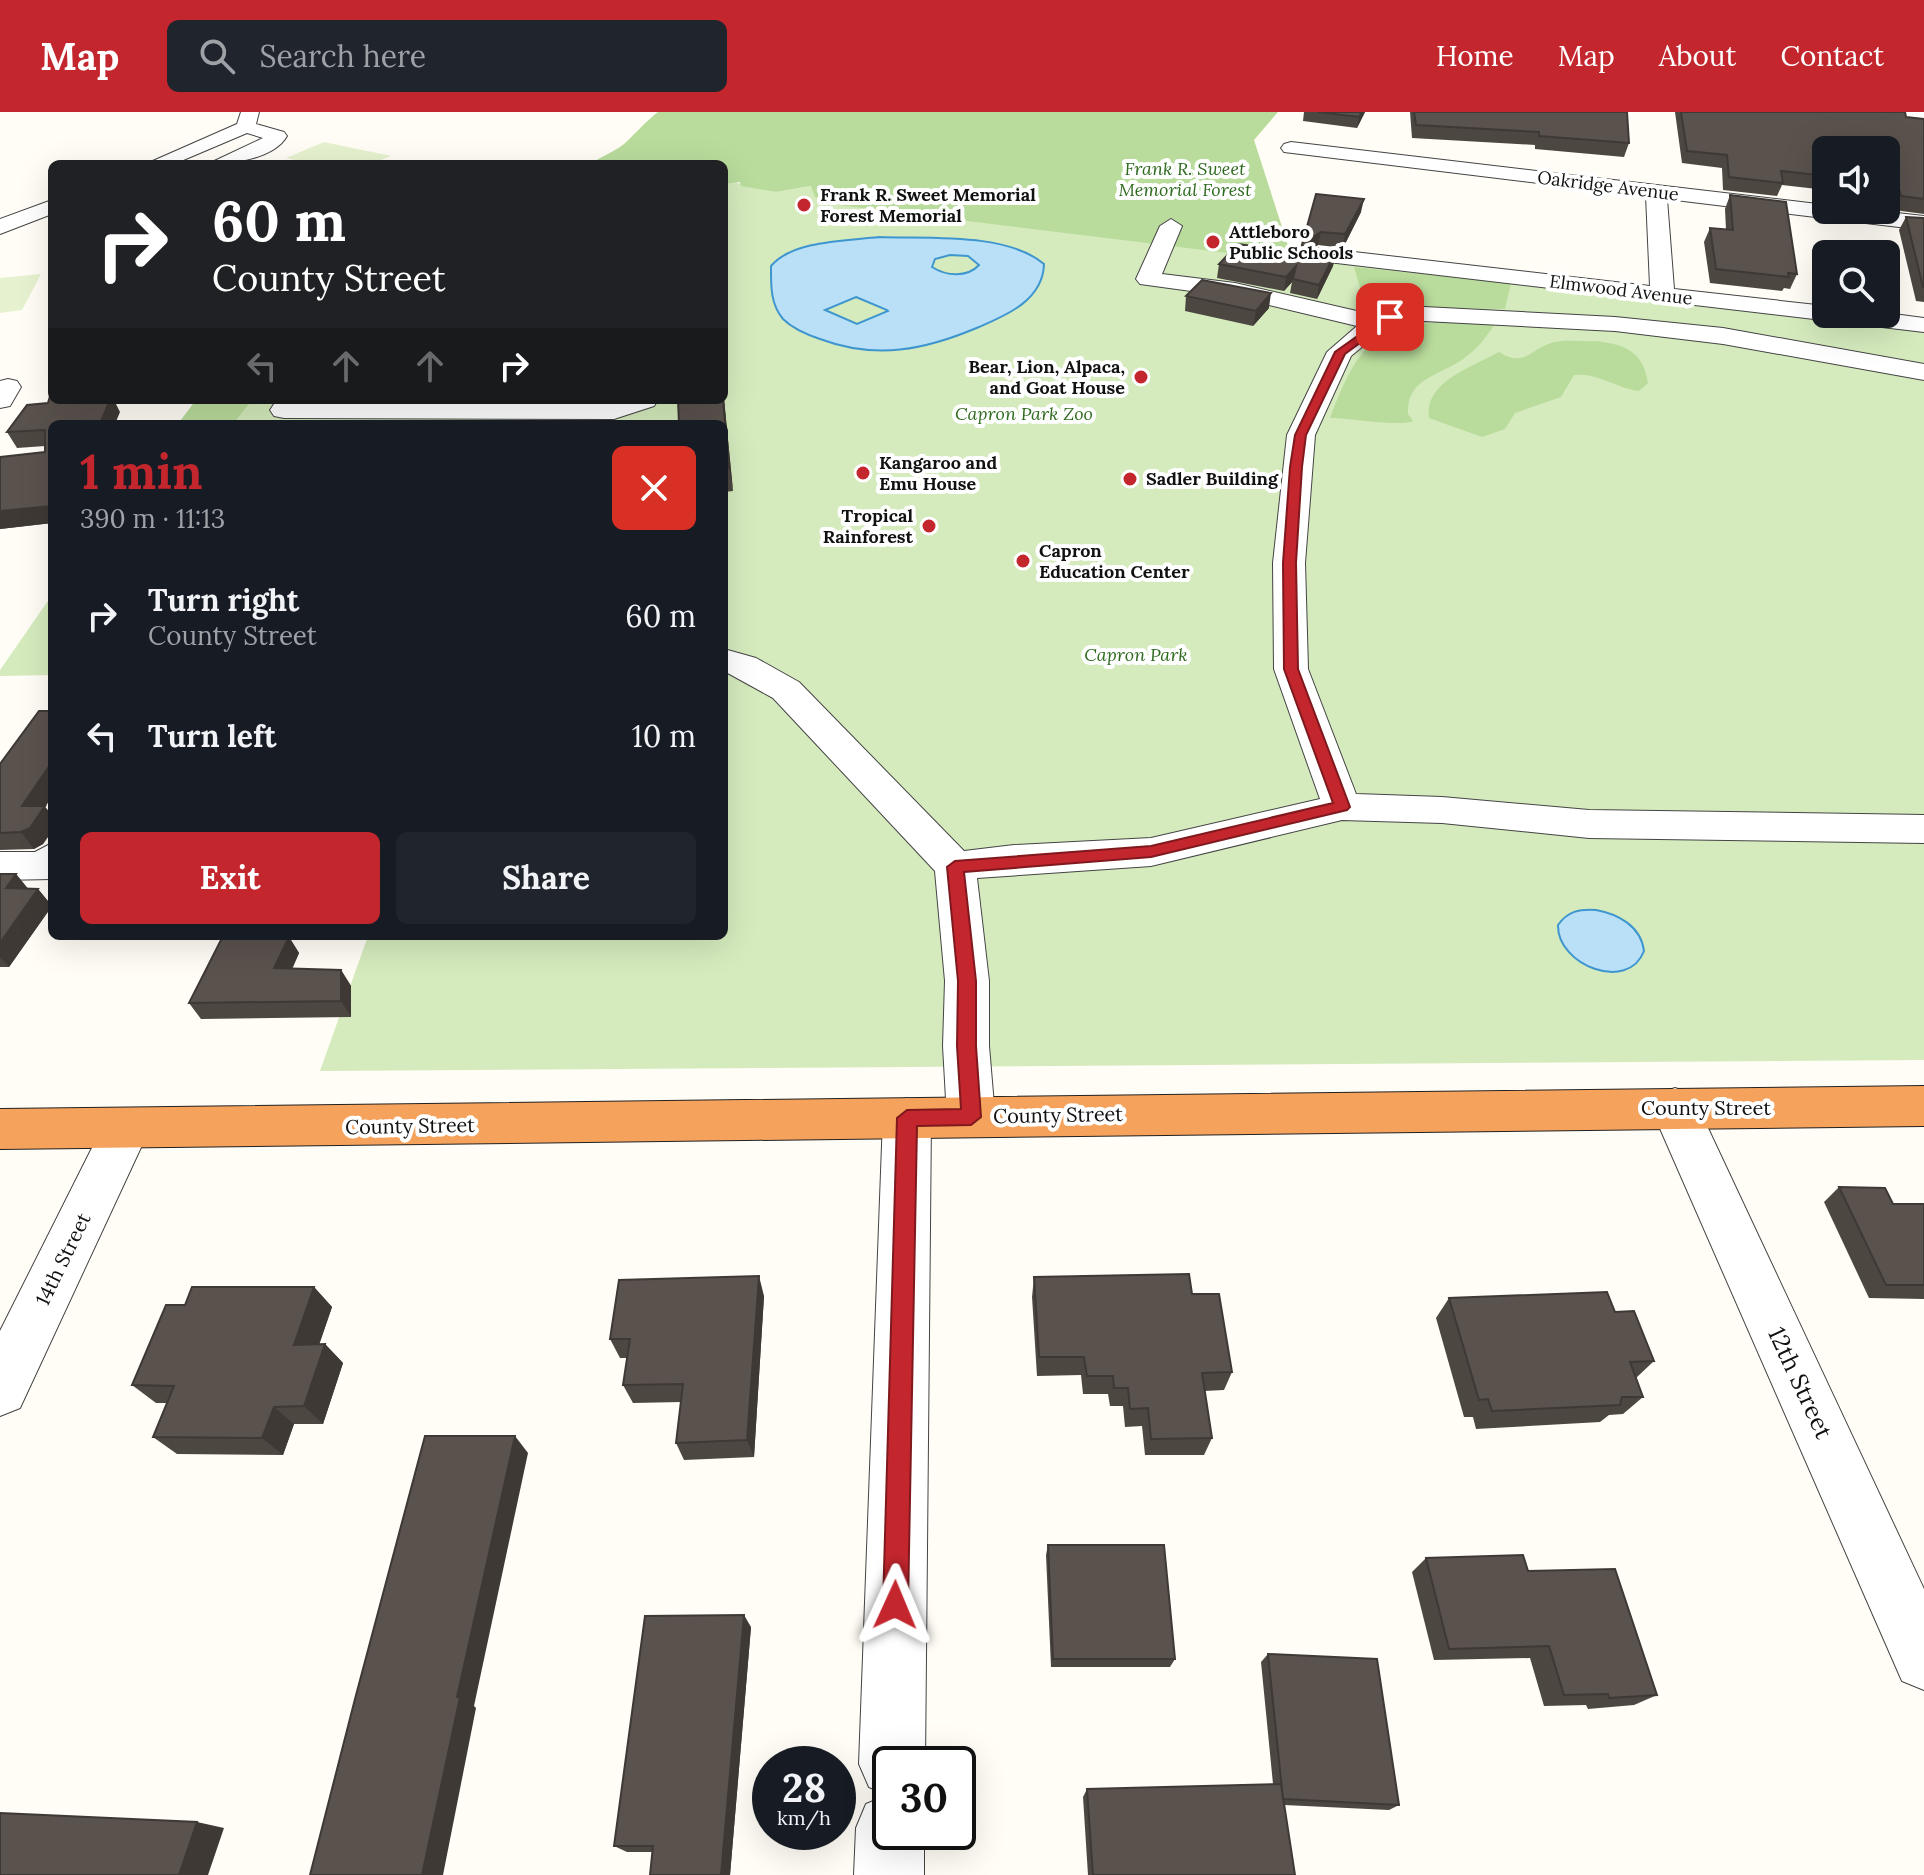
<!DOCTYPE html>
<html lang="en">
<head>
<meta charset="utf-8">
<style>
  :root { --surface:#171b24; --page:#20242c; --text:#f1f3f6; --muted:#9ea1a6; --accent:#c4262e }
  body { margin:0; font-family:Lora,serif; background:var(--page); color:var(--text); height:100vh; display:flex; flex-direction:column; font-size:30px; white-space:nowrap }
  * { box-sizing:border-box; margin:0 }
  p { font-size:26px; color:var(--muted) }
  .icon { flex:none; width:44px; height:44px; fill:none; stroke:currentColor; stroke-width:2; stroke-linecap:round; stroke-linejoin:round }
  .map { position:relative; flex:1; overflow:hidden }
  .details { position:absolute; left:48px; top:308px; width:680px; height:520px; display:flex; flex-direction:column; background:var(--surface); border-radius:12px; box-shadow:0 8px 32px #0002 }
  .details>* { flex:none }
  .guide { position:absolute; left:48px; top:48px; width:680px; height:244px; border-radius:12px; box-shadow:0 8px 32px #0002; background:#202124; color:#fff; overflow:hidden }
  .tools { position:absolute; left:1812px; top:24px; display:grid; gap:16px }
  .tools a { display:grid; place-items:center; width:88px; height:88px; border-radius:12px; background:var(--surface); box-shadow:0 8px 32px #0002; font-size:40px }
  .speed { position:absolute; left:752px; top:1634px; display:flex; gap:16px; font-size:40px; font-weight:700; text-align:center }
  .speed>* { display:grid; place-content:center; width:104px; height:104px; border-radius:50%; background:var(--surface); box-shadow:0 8px 32px #0002; line-height:1 }
  .speed small { font-size:20px; font-weight:400 }
  .speed .limit { border:4px solid #111; border-radius:12px; background:#fff; color:#111 }
  .pin { position:absolute; display:grid; place-items:center; width:68px; height:68px; color:#fff; margin:-34px; border-radius:16px; box-shadow:0 4px 12px #0006 }
  .me { position:absolute; width:88px; margin:-44px; rotate:1deg; stroke-linejoin:round; filter:drop-shadow(0 0 6px #0008) }
  .turn { display:flex; align-items:center; gap:28px; height:168px; padding:0 32px; font-size:36px }
  .turn .icon { width:104px; height:104px; stroke-width:2.5 }
  .turn b { display:block; font-size:56px; line-height:68px }
  .lanes { display:flex; align-items:center; height:76px; padding:0 32px; background:#0003; justify-content:center; gap:40px; direction:ltr }
  .lanes .off { opacity:.35 }
  .round { display:grid; place-items:center; flex:none; width:84px; height:84px; border-radius:12px; background:var(--page) }
  .head { display:flex; align-items:center; justify-content:space-between; height:136px; padding:0 32px }
  h1 { font-size:48px; font-weight:700; line-height:60px; color:var(--accent) }
  .action { display:flex; gap:16px; margin-top:auto; padding:16px 32px }
  .action a { flex:1; height:92px; border-radius:12px; background:var(--accent); color:#fff; font-size:32px; font-weight:700; line-height:92px; text-align:center }
  .action a+a { background:var(--page); color:var(--text) }
  ul { padding:0; list-style:none }
  li { display:flex; align-items:center; gap:24px; height:120px; padding:0 32px }
  li div { flex:1 }
  li b { display:block; font-size:30px }
  li em { font-style:normal }
  header { display:flex; align-items:center; gap:48px; box-sizing:border-box; height:112px; padding:0 40px; background:var(--accent); color:#fff }
  header strong { font-size:38px }
  nav { display:flex; gap:44px; margin-inline-start:auto; font-size:28px }
  .search { width:560px; height:72px; background:var(--page); display:flex; align-items:center; gap:20px; box-sizing:border-box; padding:0 28px; border-radius:12px; color:var(--muted); font-size:30px }
  .map>svg:first-child { display:block }
</style>
</head>
<body>
<header>
<strong>Map</strong>
<div class="search"><svg class="icon" aria-label="search" viewBox="0 0 24 24"><circle cx="10" cy="10" r="6"/><path d="M15 15l6 6"/></svg>Search here</div>
<nav><a>Home</a><a>Map</a><a>About</a><a>Contact</a></nav>
</header>
<div class="map">
<svg width="1924" height="1763" viewBox="0 0 1924 1763">
  <rect width="100%" height="100%" fill="#fffdf5"/>
  <path fill="#d5ebbd" d="M 733,70 L 776,80 L 812,74 L 829,92 L 1924,219 L 1924,948 L 320,959 L 368,824 L 724,824 L 724,312 L 178,312 L 196,288 L 724,288 L 724,72 Z
    M 52,483 L 52,563 L 0,564 L 0,558 Z"/>
  <path fill="#b9dc9c" d="M 658,0 L 1278,0 L 1254,28 L 1293,149 L 829,92 L 815,85 L 811,74 L 776,80 L 741,74 L 740,70 L 724,72 L 724,52 L 590,52 C 600,45 616,39 624,32 C 636,21 645,10 658,0 Z
    M 1354,155 L 1511,171 L 1505,197 L 1412,196 L 1360,200 L 1366,196 Z
    M 1456,208 L 1496,210 C 1488,223 1479,235 1467,244 C 1443,264 1406,264 1408,302 L 1413,309 C 1400,315 1349,306 1330,306 C 1359,231 1372,215 1456,208 Z
    M 1596,229 C 1626,233 1643,239 1648,271 L 1639,279 C 1616,276 1597,260 1574,263 L 1561,285 L 1515,301 L 1505,317 L 1482,325 L 1429,306 C 1423,270 1474,254 1499,240 C 1524,256 1531,237 1551,231 C 1564,227 1583,230 1596,229 Z
    M 196,288 L 252,288 L 233,312 L 178,312 Z"/>
  <path fill="#e6f2cf" d="M 324,30 L 391,44 C 360,59 319,53 286,46 Z
    M 41,162 L 22,198 L 0,201 L 0,166 Z"/>
  <path fill="#b9e0f7" stroke="#3f96cf" stroke-width="2" fill-rule="evenodd" d="M 879,125 C 927,127 1006,120 1044,152 C 1043,188 1007,203 979,215 C 925,238 876,248 820,227 C 808,223 792,216 783,207 C 770,192 771,172 771,154 C 793,128 847,129 879,125 ZM 950,143 L 968,144 L 979,153 C 967,166 946,164 932,155 L 935,147 ZM 856,185 L 887,198 L 888,199 L 857,212 L 825,198 Z
    M 1596,798 C 1618,802 1641,814 1644,839 C 1628,881 1557,853 1558,813 C 1568,799 1579,797 1596,798 Z"/>
  <g fill="none" stroke-linecap="round" stroke-linejoin="round">
    <defs>
      <path id="minor" d="M 241,0 L 259,0 L 256,12 L 284,20 L 287,24 C 274,47 231,52 208,52 L 263,26 L 247,21 L 174,52 L 146,52 L 237,12 Z
        M 1888,0 L 1924,0 L 1924,9 L 1897,6 Z
        M 1291,30 L 1826,93 L 1826,98 L 1870,98 L 1924,104 L 1924,118 L 1667,87 L 1674,177 L 1826,194 L 1826,202 L 1886,201 L 1924,206 L 1924,220 L 1311,148 L 1308,143 L 1311,138 L 1319,136 L 1650,174 L 1646,84 L 1284,40 L 1281,36 L 1284,32 Z
        M 52,88 L 52,102 L 0,122 L 0,107 Z
        M 1171,107 L 1182,114 L 1162,162 L 1235,171 L 1374,203 L 1424,195 L 1615,205 L 1723,216 L 1924,252 L 1924,268 L 1723,232 L 1615,219 L 1424,209 L 1385,216 L 1351,244 L 1315,323 L 1305,451 L 1308,557 L 1356,682 L 1442,685 L 1589,698 L 1924,703 L 1924,731 L 1589,726 L 1442,711 L 1342,708 L 1151,754 L 977,766 L 989,869 L 989,934 L 995,1005 L 988,1019 L 971,1025 L 954,1019 L 947,1005 L 943,934 L 945,869 L 935,759 L 773,586 L 724,559 L 724,537 L 756,546 L 799,570 L 964,739 L 1014,733 L 1151,726 L 1320,687 L 1274,557 L 1273,451 L 1287,323 L 1327,240 L 1357,214 L 1235,185 L 1140,172 L 1136,167 L 1160,114 Z
        M 8,267 L 17,269 L 21,275 L 10,294 L 0,296 L 0,269 Z
        M 619,288 L 658,288 L 654,294 L 614,307 L 284,306 L 274,304 L 270,298 L 274,292 L 284,290 Z
        M 52,731 L 52,767 L 0,768 L 0,740 L 35,740 Z
        M 1675,976 L 1692,982 L 1924,1477 L 1924,1578 L 1902,1569 L 1651,996 L 1658,982 Z
        M 907,986 L 924,992 L 931,1006 L 925,1652 L 890,1652 L 890,1720 L 924,1720 L 924,1763 L 854,1763 L 856,1716 L 866,1692 L 888,1683 L 869,1675 L 859,1652 L 883,1006 L 890,992 Z
        M 126,996 L 143,1002 L 150,1016 L 20,1296 L 0,1304 L 0,1219 L 109,1002 Z"/>
      <path id="highway" d="M 1924,974 L 1924,1014 L 0,1037 L 0,997 Z"/>
    </defs>
    <use href="#minor" stroke="#444" stroke-width="2"/>
    <use href="#highway" stroke="#222" stroke-width="2"/>
    <use href="#minor" fill="#fff" fill-rule="evenodd"/>
    <use href="#highway" fill="#f5a25d" fill-rule="evenodd"/>
  </g>
  <path fill="#4d4742" d="M 1304,0 L 1365,0 L 1357,16 L 1303,9 Z
    M 1410,0 L 1627,0 L 1629,31 L 1624,45 L 1535,37 L 1535,33 L 1412,26 Z
    M 1675,0 L 1905,0 L 1906,5 L 1924,7 L 1924,102 L 1894,98 L 1891,86 L 1886,85 L 1886,38 L 1826,38 L 1826,78 L 1782,73 L 1777,84 L 1723,78 L 1722,56 L 1682,51 Z
    M 1316,82 L 1361,100 L 1343,136 L 1318,133 L 1313,137 L 1336,140 L 1333,154 L 1317,187 L 1290,181 L 1292,170 L 1284,179 L 1217,166 L 1219,152 L 1300,140 Z
    M 1730,83 L 1797,162 L 1790,177 L 1784,176 L 1782,179 L 1710,171 L 1704,130 L 1710,116 L 1726,118 L 1725,97 Z
    M 1906,105 L 1924,106 L 1924,190 L 1916,189 L 1899,118 Z
    M 1186,184 L 1269,196 L 1253,214 L 1185,199 Z
    M 724,288 L 733,379 L 724,380 Z
    M 48,291 L 120,300 L 52,312 L 52,411 L 0,417 L 0,345 L 45,340 L 45,334 L 17,336 L 7,320 Z
    M 0,652 L 45,695 L 52,703 L 52,719 L 43,732 L 34,737 L 0,738 Z
    M 0,762 L 16,762 L 28,777 L 38,777 L 52,794 L 9,855 L 0,855 Z
    M 289,825 L 299,841 L 292,857 L 341,858 L 351,874 L 351,905 L 201,907 L 189,891 Z
    M 1839,1075 L 1893,1092 L 1924,1092 L 1924,1187 L 1869,1186 L 1824,1090 Z
    M 1034,1165 L 1192,1182 L 1232,1260 L 1224,1278 L 1204,1279 L 1212,1326 L 1204,1343 L 1145,1343 L 1142,1314 L 1125,1315 L 1123,1294 L 1110,1294 L 1108,1282 L 1083,1282 L 1081,1263 L 1037,1264 L 1032,1185 Z
    M 314,1175 L 332,1195 L 319,1232 L 325,1232 L 343,1251 L 323,1312 L 294,1312 L 283,1343 L 177,1342 L 153,1325 L 167,1291 L 156,1291 L 132,1273 L 185,1193 Z
    M 764,1184 L 754,1345 L 684,1348 L 676,1331 L 681,1290 L 633,1291 L 623,1273 L 627,1246 L 620,1246 L 610,1227 Z
    M 1449,1186 L 1615,1200 L 1654,1249 L 1636,1266 L 1643,1285 L 1623,1302 L 1609,1303 L 1600,1310 L 1476,1317 L 1473,1305 L 1464,1305 L 1436,1206 Z
    M 1048,1433 L 1175,1547 L 1170,1555 L 1051,1555 L 1046,1443 Z
    M 1426,1446 L 1528,1459 L 1657,1583 L 1634,1593 L 1588,1597 L 1586,1593 L 1544,1594 L 1530,1546 L 1434,1548 L 1412,1460 Z
    M 751,1515 L 730,1763 L 650,1763 L 653,1740 L 627,1740 L 614,1734 Z
    M 1268,1542 L 1399,1693 L 1389,1698 L 1284,1693 L 1295,1763 L 1088,1763 L 1083,1685 L 1087,1677 L 1273,1672 L 1261,1550 Z"/>
  <path fill="#3f3936" d="M 1362,0 L 1365,0 L 1357,16 L 1359,5 Z
    M 1364,87 L 1361,100 L 1343,136 L 1345,122 Z
    M 1321,120 L 1318,133 L 1305,141 L 1308,128 Z
    M 1336,140 L 1333,154 L 1317,187 L 1319,173 Z
    M 1296,154 L 1292,170 L 1284,179 L 1286,165 Z
    M 1271,181 L 1269,196 L 1253,214 L 1256,199 Z
    M 724,286 L 733,379 L 729,356 L 723,288 Z
    M 110,288 L 114,288 L 120,300 L 115,312 L 100,312 Z
    M 52,394 L 52,411 L 0,417 L 0,399 Z
    M 52,650 L 52,685 L 45,695 L 52,703 L 52,719 L 43,732 L 34,737 L 21,720 L 22,694 Z
    M 16,762 L 30,779 L 6,776 Z
    M 38,777 L 52,794 L 9,855 L 0,845 L 0,831 Z
    M 289,825 L 299,841 L 285,873 L 274,856 Z
    M 341,858 L 351,874 L 351,905 L 341,889 Z
    M 759,1164 L 764,1184 L 754,1345 L 747,1328 Z
    M 314,1175 L 332,1195 L 313,1251 L 294,1233 Z
    M 325,1232 L 343,1251 L 323,1312 L 304,1294 Z
    M 274,1295 L 294,1312 L 283,1343 L 262,1326 Z
    M 515,1324 L 528,1341 L 474,1594 L 476,1596 L 443,1763 L 422,1763 L 457,1585 Z
    M 744,1503 L 751,1515 L 730,1763 L 721,1763 Z
    M 197,1710 L 224,1716 L 208,1763 L 179,1763 Z"/>
  <path fill="#5a524d" stroke="#3f3936" stroke-width="2" d="M 1318,0 L 1362,0 L 1359,5 Z
    M 1414,0 L 1627,0 L 1629,31 L 1539,24 L 1539,20 L 1416,13 Z
    M 1681,0 L 1905,0 L 1906,5 L 1924,7 L 1924,87 L 1901,84 L 1898,73 L 1886,72 L 1886,38 L 1826,38 L 1826,64 L 1781,59 L 1783,71 L 1729,65 L 1727,43 L 1687,39 Z
    M 1316,82 L 1364,87 L 1345,122 L 1321,120 L 1308,128 L 1313,137 L 1336,140 L 1319,173 L 1293,167 L 1296,154 L 1286,165 L 1219,152 L 1238,132 L 1300,140 Z
    M 1730,83 L 1786,90 L 1797,162 L 1788,161 L 1789,165 L 1716,157 L 1710,116 L 1733,118 Z
    M 1906,105 L 1924,106 L 1924,175 L 1923,175 Z
    M 1202,168 L 1271,181 L 1256,199 L 1186,184 Z
    M 52,277 L 52,288 L 110,288 L 100,312 L 52,312 L 52,394 L 0,399 L 0,345 L 45,340 L 45,318 L 7,320 L 27,293 L 48,291 Z
    M 678,288 L 723,288 L 729,356 L 724,356 L 724,312 L 679,312 Z
    M 39,599 L 52,599 L 52,650 L 22,694 L 45,694 L 30,716 L 21,720 L 0,721 L 0,652 Z
    M 0,762 L 16,762 L 6,776 L 38,777 L 0,831 Z
    M 223,824 L 289,825 L 274,856 L 341,858 L 341,889 L 189,891 Z
    M 1839,1075 L 1885,1076 L 1893,1092 L 1924,1092 L 1924,1173 L 1886,1173 Z
    M 1189,1162 L 1192,1182 L 1219,1182 L 1232,1260 L 1202,1261 L 1212,1326 L 1151,1327 L 1148,1296 L 1130,1297 L 1128,1276 L 1114,1276 L 1113,1264 L 1087,1264 L 1084,1245 L 1039,1245 L 1034,1165 Z
    M 759,1164 L 747,1328 L 676,1331 L 683,1272 L 623,1273 L 630,1227 L 610,1227 L 619,1168 Z
    M 192,1175 L 314,1175 L 294,1233 L 325,1232 L 304,1294 L 274,1295 L 262,1326 L 153,1325 L 174,1274 L 132,1273 L 166,1193 L 185,1193 Z
    M 1607,1180 L 1615,1200 L 1634,1199 L 1654,1249 L 1630,1250 L 1643,1285 L 1622,1285 L 1620,1293 L 1492,1299 L 1488,1287 L 1479,1288 L 1449,1186 Z
    M 425,1324 L 515,1324 L 457,1585 L 460,1585 L 422,1763 L 310,1763 L 355,1587 Z
    M 1048,1433 L 1164,1433 L 1175,1547 L 1053,1547 Z
    M 1523,1443 L 1528,1459 L 1615,1457 L 1657,1583 L 1609,1586 L 1608,1582 L 1564,1583 L 1549,1534 L 1449,1537 L 1426,1446 Z
    M 744,1503 L 721,1763 L 650,1763 L 653,1734 L 614,1734 L 645,1504 Z
    M 1268,1542 L 1377,1547 L 1399,1693 L 1283,1687 Z
    M 1281,1672 L 1295,1763 L 1093,1763 L 1087,1677 Z
    M 0,1701 L 197,1710 L 179,1763 L 0,1763 Z"/>
  <path fill="#c4262e" stroke="#7f191e" stroke-width="2" d="M 1387,203 L 1395,205 L 1345,242 L 1306,323 L 1302,355 L 1296,451 L 1298,557 L 1350,695 L 1347,698 L 1151,745 L 964,760 L 976,869 L 976,934 L 981,1005 L 971,1013 L 917,1014 L 908,1493 L 904,1502 L 895,1506 L 886,1502 L 883,1493 L 897,1006 L 907,998 L 961,997 L 957,934 L 958,869 L 947,755 L 955,749 L 1151,734 L 1333,691 L 1284,557 L 1283,451 L 1290,355 L 1295,323 L 1335,240 Z"/>
  <g fill="#c4262e" stroke="#fff" stroke-width="3">
    <circle cx="804" cy="93" r="8"/>
    <circle cx="1213" cy="130" r="8"/>
    <circle cx="1141" cy="265" r="8"/>
    <circle cx="863" cy="361" r="8"/>
    <circle cx="1130" cy="367" r="8"/>
    <circle cx="929" cy="414" r="8"/>
    <circle cx="1023" cy="449" r="8"/>
  </g>
  <g text-anchor="middle" stroke-width="8" stroke-linejoin="round" paint-order="stroke">
    <g font-size="18" font-style="italic" fill="#2f6b1f" stroke="#fff">
      <text x="1185" y="63">Frank R. Sweet<tspan x="1185" dy="21">Memorial Forest</tspan></text>
      <text x="1024" y="308">Capron Park Zoo</text>
      <text x="1136" y="549">Capron Park</text>
    </g>
    <g font-size="18" fill="#111" stroke="#fff">
      <text transform="translate(1608 74) rotate(7)" y="6">Oakridge Avenue</text>
      <text transform="translate(1621 178) rotate(7)" y="6">Elmwood Avenue</text>
    </g>
    <g font-size="18" font-weight="bold" fill="#111" stroke="#fff" text-anchor="start">
      <text x="820" y="89">Frank R. Sweet Memorial<tspan x="820" dy="21">Forest Memorial</tspan></text>
      <text x="1229" y="126">Attleboro<tspan x="1229" dy="21">Public Schools</tspan></text>
      <text x="1125" y="261" text-anchor="end">Bear, Lion, Alpaca,<tspan x="1125" dy="21">and Goat House</tspan></text>
      <text x="879" y="357">Kangaroo and<tspan x="879" dy="21">Emu House</tspan></text>
      <text x="1146" y="373">Sadler Building</text>
      <text x="913" y="410" text-anchor="end">Tropical<tspan x="913" dy="21">Rainforest</tspan></text>
      <text x="1039" y="445">Capron<tspan x="1039" dy="21">Education Center</tspan></text>
    </g>
    <g font-size="20" fill="#111" stroke="#fff">
      <text x="1706" y="1003">County Street</text>
      <text transform="translate(1058 1003) rotate(-1)" y="7">County Street</text>
      <text transform="translate(410 1014) rotate(-1)" y="7">County Street</text>
      <text transform="translate(63 1147) rotate(-64)" y="7">14th Street</text>
    </g>
    <g font-size="24" fill="#111" stroke="#fff">
      <text transform="translate(1800 1271) rotate(65)" y="8">12th Street</text>
    </g>
  </g>
</svg>
<div class="tools">
<a><svg class="icon" aria-label="sound" viewBox="0 0 24 24"><path d="M4 9h4l5-4v14l-5-4H4zM17 9q2 3 0 6"/></svg></a>
<a><svg class="icon" aria-label="search" viewBox="0 0 24 24"><circle cx="10" cy="10" r="6"/><path d="M15 15l6 6"/></svg></a>
</div>
<div class="speed"><div>28<small>km/h</small></div><div class="limit">30</div></div>
<div class="pin" style="left:1390px;top:205px;background:#d93025"><svg class="icon" aria-label="arrive" viewBox="0 0 24 24"><path d="M6 21V4h12l-3 4 3 4H6"/></svg></div>
<svg class="me" style="left:895px;top:1493px" viewBox="-20 -20 40 40"><path d="M0-17L14 15 0 8-14 15z" fill="#c4262e" stroke="#fff" stroke-width="4"/></svg>
<div class="guide">
<div class="turn"><svg class="icon" aria-label="right" viewBox="0 0 24 24"><path d="M7 20v-9h11M14 6l5 5-5 5"/></svg><div><b>60 m</b>County Street</div></div>
<div class="lanes"><svg class="icon off" aria-label="left" viewBox="0 0 24 24"><path d="M17 20v-9H6M10 6l-5 5 5 5"/></svg><svg class="icon off" aria-label="ahead" viewBox="0 0 24 24"><path d="M12 20V5M6 11l6-6 6 6"/></svg><svg class="icon off" aria-label="ahead" viewBox="0 0 24 24"><path d="M12 20V5M6 11l6-6 6 6"/></svg><svg class="icon" aria-label="right" viewBox="0 0 24 24"><path d="M7 20v-9h11M14 6l5 5-5 5"/></svg></div>
</div>
<section class="details">
<div class="head"><div><h1>1 min</h1><p>390 m · 11:13</p></div><a class="round" style="background:#d93025;color:#fff"><svg class="icon" aria-label="close" viewBox="0 0 24 24"><path d="M6 6l12 12M18 6L6 18"/></svg></a></div>
<ul>
<li><svg class="icon" aria-label="right" viewBox="0 0 24 24"><path d="M7 20v-9h11M14 6l5 5-5 5"/></svg><div><b>Turn right</b><p>County Street</p></div><em>60 m</em></li>
<li><svg class="icon" aria-label="left" viewBox="0 0 24 24"><path d="M17 20v-9H6M10 6l-5 5 5 5"/></svg><div><b>Turn left</b></div><em>10 m</em></li>
</ul>
<div class="action"><a>Exit</a><a>Share</a></div>
</section>
</div>
</body>
</html>
